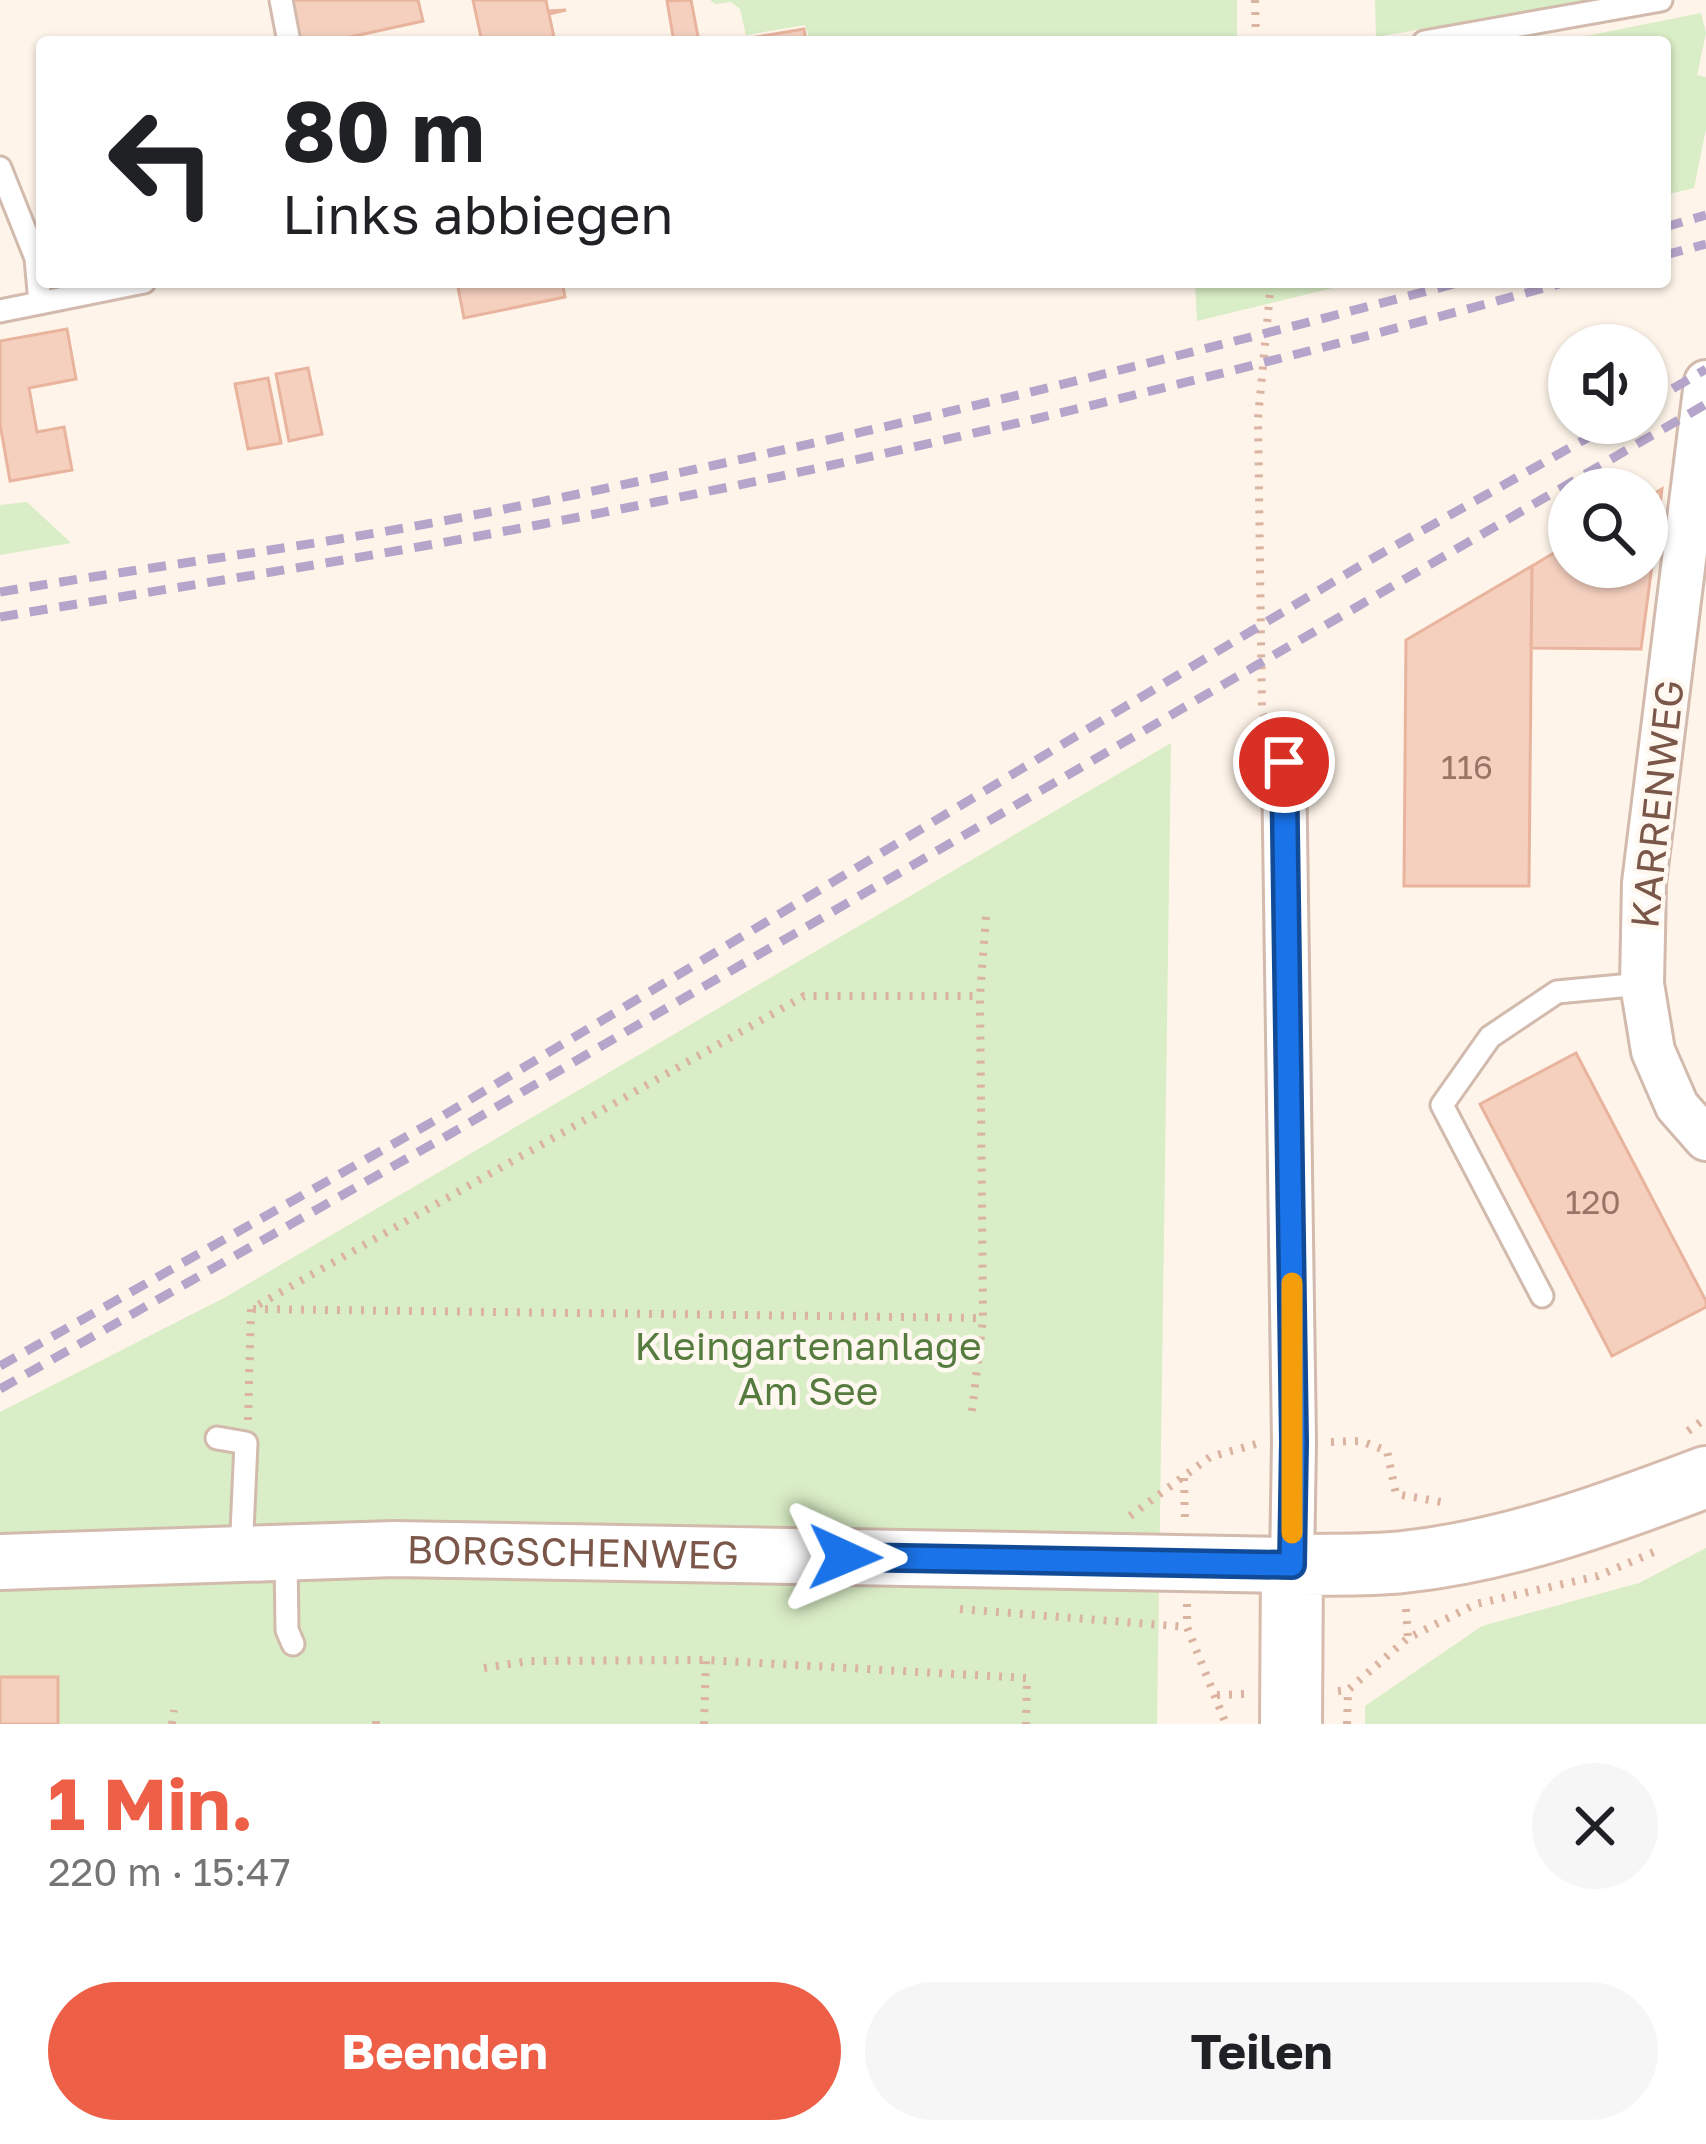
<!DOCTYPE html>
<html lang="de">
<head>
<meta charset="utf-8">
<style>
  :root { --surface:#fff; --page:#f6f6f6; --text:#202124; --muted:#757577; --accent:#ee5f48 }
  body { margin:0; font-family:"Golos Text",sans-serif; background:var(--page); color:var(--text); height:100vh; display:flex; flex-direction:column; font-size:45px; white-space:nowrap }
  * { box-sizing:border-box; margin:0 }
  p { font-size:39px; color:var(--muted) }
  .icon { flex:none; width:66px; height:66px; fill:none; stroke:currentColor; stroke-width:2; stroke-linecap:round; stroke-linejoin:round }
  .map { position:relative; height:1724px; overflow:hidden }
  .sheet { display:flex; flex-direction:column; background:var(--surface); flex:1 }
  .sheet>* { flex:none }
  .banner { position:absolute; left:36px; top:36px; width:1635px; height:252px; border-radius:12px; box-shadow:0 3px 9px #0004; background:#fff; color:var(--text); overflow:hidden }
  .controls { position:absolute; left:1548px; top:324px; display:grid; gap:24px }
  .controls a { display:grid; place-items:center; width:120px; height:120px; border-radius:50%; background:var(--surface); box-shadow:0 3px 9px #0004; font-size:60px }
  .pin { position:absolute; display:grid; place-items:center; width:102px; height:102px; color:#fff; margin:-51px; border:6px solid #fff; border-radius:50%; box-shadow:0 3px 12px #0007 }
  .me { position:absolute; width:132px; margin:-66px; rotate:91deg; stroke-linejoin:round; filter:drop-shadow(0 0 9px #0008) }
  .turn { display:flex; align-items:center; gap:42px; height:252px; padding:0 48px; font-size:54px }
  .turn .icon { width:156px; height:156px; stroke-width:2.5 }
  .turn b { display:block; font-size:84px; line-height:102px }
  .round { display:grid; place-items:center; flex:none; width:126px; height:126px; border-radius:63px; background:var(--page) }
  .headline { display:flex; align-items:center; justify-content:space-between; height:204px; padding:0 48px }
  h1 { font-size:72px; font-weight:700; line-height:90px; color:var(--accent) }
  .primary-button { display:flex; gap:24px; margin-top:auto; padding:24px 48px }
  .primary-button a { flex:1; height:138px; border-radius:72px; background:var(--accent); color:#fff; font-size:48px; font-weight:700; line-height:138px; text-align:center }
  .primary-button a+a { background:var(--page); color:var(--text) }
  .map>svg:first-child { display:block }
</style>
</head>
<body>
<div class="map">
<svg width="1706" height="1724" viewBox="0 0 1706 1724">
  <rect width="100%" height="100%" fill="#fef4e9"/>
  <path fill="#d9edc6" d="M 710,0 L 1237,0 L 1237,42 L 810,42 L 805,25 L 746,35 L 740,9 L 731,2 L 715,4 Z
    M 1375,0 L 1590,0 L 1376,37 Z
    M 1701,13 L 1706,33 L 1697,75 L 1706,77 L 1706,129 L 1694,188 L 1665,195 L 1665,42 L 1556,42 Z
    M 1195,282 L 1358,282 L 1197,321 Z
    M 27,502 L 71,543 L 0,555 L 0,505 Z
    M 1171,743 L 1157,1724 L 0,1724 L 0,1412 L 224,1298 Z
    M 1706,1548 L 1706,1724 L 1365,1724 L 1365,1706 L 1482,1626 L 1639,1583 Z"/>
  <path fill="#f5d0bf" stroke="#e9b49e" stroke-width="3" d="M 288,0 L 418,0 L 423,21 L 327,42 L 297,42 Z
    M 473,0 L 546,0 L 548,11 L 566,10 L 549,14 L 555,42 L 482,42 Z
    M 691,0 L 699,42 L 674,42 L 667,1 Z
    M 804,29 L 806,42 L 726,42 Z
    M 457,282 L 562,282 L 565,297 L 464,318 Z
    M 67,329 L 76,379 L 29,388 L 37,432 L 64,427 L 72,470 L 10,481 L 0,424 L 0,341 Z
    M 308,368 L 322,434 L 289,441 L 276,374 Z
    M 268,378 L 281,443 L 248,449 L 235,384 Z
    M 1662,489 L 1641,649 L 1531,648 L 1532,566 L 1569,544 L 1569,567 L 1647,567 L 1647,498 Z
    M 1532,566 L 1529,886 L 1404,886 L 1406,640 Z
    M 1576,1053 L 1706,1301 L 1706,1307 L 1612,1356 L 1480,1104 Z
    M 0,1677 L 58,1677 L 58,1724 L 0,1724 Z"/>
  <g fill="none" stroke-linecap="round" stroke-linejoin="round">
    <defs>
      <path id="service" d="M 281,0 L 289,42
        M 1424,42 L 1661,0
        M 0,168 L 36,258 L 40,303
        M 0,311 L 144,282
        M 1542,1296 L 1442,1105 L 1490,1037 L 1557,992 L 1642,984
        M 217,1438 L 246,1443 L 241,1554
        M 286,1556 L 287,1630 L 293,1644"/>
      <path id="minor" d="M 1706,382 L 1644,883 L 1642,984 L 1653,1051 L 1677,1106 L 1706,1139
        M 1284,762 L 1294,1442 L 1292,1565"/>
      <g id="tertiary">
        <path id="s1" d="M 0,1562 L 394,1549 L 1292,1565"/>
      </g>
      <path id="secondary" d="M 1291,1724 L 1292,1565 C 1329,1564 1367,1566 1403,1562 C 1508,1551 1608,1514 1706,1477"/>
    </defs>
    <use href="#service" stroke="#d2baad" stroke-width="27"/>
    <use href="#minor" stroke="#d2baad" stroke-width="48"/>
    <use href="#tertiary" stroke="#d2baad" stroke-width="60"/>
    <use href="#secondary" stroke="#d7bcad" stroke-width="66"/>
    <path stroke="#dbb3a1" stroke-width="8" stroke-dasharray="3 9" stroke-linecap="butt" d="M 1255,0 L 1256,42
      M 1269,728 L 1262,711 L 1258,418 L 1271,282
      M 253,1309 L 983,1318
      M 972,1411 L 983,1318 L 980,996 L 986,916
      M 248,1420 L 251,1309 L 804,996 L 980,996
      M 1688,1431 L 1706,1418
      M 1331,1442 L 1361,1441 L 1387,1451 L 1396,1494 L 1447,1503
      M 1184,1478 L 1185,1523
      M 1130,1516 L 1210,1457 L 1256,1444
      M 1187,1604 L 1187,1627 L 1226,1724
      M 960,1609 L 1187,1627
      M 1406,1609 L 1408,1638
      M 484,1668 L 529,1661 L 706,1660 L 1027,1678 L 1026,1724
      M 1338,1691 L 1348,1690 L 1408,1638 L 1476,1604 L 1598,1576 L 1654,1552
      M 1217,1695 L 1245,1694
      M 172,1724 L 174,1710
      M 376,1724 L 376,1716
      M 704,1724 L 706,1660
      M 1347,1724 L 1348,1690"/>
    <use href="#service" stroke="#fff" stroke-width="21"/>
    <use href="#minor" stroke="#fff" stroke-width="42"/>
    <use href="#tertiary" stroke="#fff" stroke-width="54"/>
    <use href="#secondary" stroke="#fff" stroke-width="60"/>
    <path stroke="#b6a5ca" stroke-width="9" stroke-dasharray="18 12" stroke-linecap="butt" d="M 1665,227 L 1706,215
      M 1665,255 L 1706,244
      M 1647,404 L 1706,369
      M 0,592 C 158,565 317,546 474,515 C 806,450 1134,369 1461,282
      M 0,617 C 158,590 316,566 473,537 C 841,470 1205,382 1566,282
      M 0,1366 L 441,1117 L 1368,561 L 1614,423
      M 0,1389 L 450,1134 L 1706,404"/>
  </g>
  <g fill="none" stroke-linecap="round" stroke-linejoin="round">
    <defs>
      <path id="route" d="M 845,1557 L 1292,1565 L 1294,1442 L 1284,762"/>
    </defs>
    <use href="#route" stroke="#114b97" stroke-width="30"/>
    <use href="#route" stroke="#1a73e8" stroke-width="21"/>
    <path stroke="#f59e0b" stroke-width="21" d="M 1292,1283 L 1292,1533"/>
  </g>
  <g text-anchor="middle" stroke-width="9" stroke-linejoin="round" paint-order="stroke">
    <g font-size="33" fill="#9a7567">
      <text x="1467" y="779">116</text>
      <text x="1593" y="1214">120</text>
    </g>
    <g font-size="39" fill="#7b574a" stroke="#fff8f1">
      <text transform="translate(1657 804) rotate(-84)" y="14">KARRENWEG</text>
      <text dy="14" stroke="none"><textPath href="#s1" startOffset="573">BORGSCHENWEG</textPath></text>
    </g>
    <g font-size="39" fill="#557b3e" stroke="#fff8f1">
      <text x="808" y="1360">Kleingartenanlage<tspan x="808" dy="45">Am See</tspan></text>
    </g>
  </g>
</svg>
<div class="controls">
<a><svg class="icon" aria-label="sound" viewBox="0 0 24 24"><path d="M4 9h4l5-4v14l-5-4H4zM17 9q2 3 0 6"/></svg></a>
<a><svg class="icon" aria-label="search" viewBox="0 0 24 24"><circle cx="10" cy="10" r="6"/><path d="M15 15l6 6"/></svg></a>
</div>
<div class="pin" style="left:1284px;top:762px;background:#d93025"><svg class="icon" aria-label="arrive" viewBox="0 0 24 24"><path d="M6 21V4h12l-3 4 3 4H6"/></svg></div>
<svg class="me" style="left:845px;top:1557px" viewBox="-20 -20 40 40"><path d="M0-17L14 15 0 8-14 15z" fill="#1a73e8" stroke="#fff" stroke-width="4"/></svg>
<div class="banner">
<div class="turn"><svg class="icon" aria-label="left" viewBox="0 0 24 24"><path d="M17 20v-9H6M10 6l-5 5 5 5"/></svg><div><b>80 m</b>Links abbiegen</div></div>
</div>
</div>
<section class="sheet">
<div class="headline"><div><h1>1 Min.</h1><p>220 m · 15:47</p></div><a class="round"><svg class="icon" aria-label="close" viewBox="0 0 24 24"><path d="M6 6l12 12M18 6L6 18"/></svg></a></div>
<div class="primary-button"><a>Beenden</a><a>Teilen</a></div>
</section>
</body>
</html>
